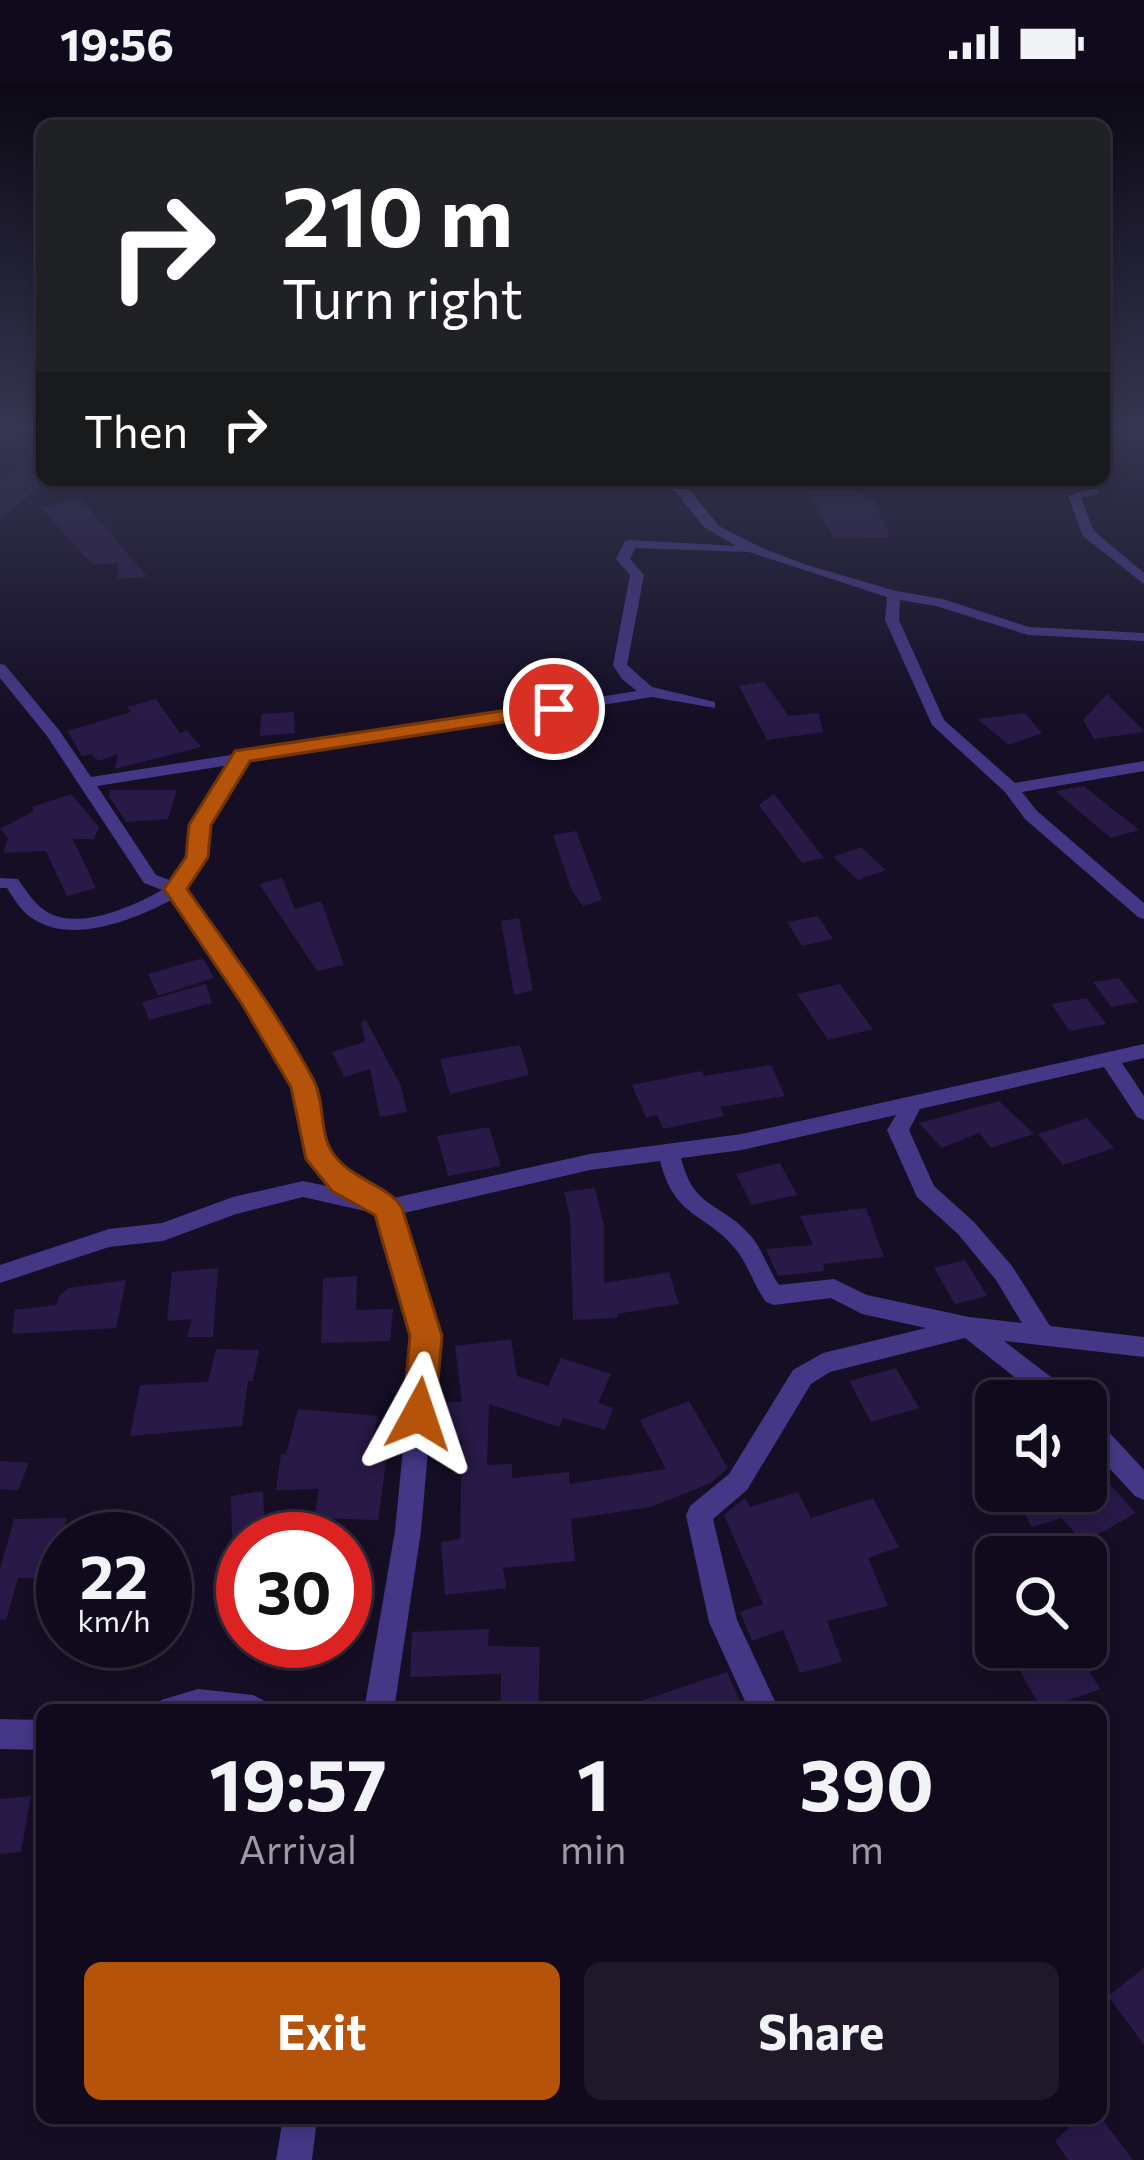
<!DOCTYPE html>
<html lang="en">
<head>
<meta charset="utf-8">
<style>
  :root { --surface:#100a1c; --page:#1e1829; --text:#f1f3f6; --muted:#9c9aa3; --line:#302b3b; --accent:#b45309 }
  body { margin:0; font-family:Commissioner,sans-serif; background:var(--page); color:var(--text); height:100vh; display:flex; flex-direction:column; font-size:45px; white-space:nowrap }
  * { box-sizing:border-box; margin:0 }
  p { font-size:39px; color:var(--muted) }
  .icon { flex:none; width:66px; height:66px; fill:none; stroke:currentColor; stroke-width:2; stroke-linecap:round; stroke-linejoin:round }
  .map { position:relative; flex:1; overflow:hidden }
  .sheet { position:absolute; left:36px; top:1620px; width:1071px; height:420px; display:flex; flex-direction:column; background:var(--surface); border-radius:18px; box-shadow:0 6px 18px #0003,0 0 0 3px var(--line) }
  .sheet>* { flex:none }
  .hud { position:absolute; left:36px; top:36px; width:1074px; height:366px; border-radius:18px; box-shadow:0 6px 18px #0003,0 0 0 3px var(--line); background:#202124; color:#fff; overflow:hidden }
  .fabs { position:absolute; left:975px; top:1296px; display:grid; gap:24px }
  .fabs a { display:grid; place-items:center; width:132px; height:132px; border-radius:18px; background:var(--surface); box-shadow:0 6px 18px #0003,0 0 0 3px var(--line); font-size:60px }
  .speed { position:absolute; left:36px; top:1428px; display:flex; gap:24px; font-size:60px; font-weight:700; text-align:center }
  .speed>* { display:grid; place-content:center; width:156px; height:156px; border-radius:50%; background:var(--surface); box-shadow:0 6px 18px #0003,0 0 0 3px var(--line); line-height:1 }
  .speed small { font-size:30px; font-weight:400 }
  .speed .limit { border:18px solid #d22; background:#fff; color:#111 }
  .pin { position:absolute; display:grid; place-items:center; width:102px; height:102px; color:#fff; margin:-51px; border:6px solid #fff; border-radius:50%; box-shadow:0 3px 12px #0007 }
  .me { position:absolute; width:132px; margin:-66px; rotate:5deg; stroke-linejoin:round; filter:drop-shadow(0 0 9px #0008) }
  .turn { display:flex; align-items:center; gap:42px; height:252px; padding:0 48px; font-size:54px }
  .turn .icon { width:156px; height:156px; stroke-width:2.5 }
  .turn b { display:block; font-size:84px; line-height:102px }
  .then { display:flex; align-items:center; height:114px; padding:0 48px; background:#0003; gap:24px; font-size:45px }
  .eta { display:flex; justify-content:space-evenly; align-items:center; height:204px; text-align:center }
  .eta b { font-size:72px; font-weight:700; line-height:84px }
  .button { display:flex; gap:24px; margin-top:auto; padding:24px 48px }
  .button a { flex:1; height:138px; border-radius:18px; background:var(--accent); color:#fff; font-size:48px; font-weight:700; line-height:138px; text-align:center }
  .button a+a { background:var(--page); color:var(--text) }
  .status { display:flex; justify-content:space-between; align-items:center; height:84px; padding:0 60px; background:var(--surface); direction:ltr }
  .status svg { height:33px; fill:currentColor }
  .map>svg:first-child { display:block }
</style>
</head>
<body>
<div class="status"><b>19:56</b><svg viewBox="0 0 49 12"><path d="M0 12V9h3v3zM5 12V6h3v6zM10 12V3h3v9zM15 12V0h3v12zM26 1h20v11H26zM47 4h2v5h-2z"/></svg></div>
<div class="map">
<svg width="1144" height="2076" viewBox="0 0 1144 2076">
  <rect width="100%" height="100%" fill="#150e25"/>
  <path fill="#281947" d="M 42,356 L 42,400 L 0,436 L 0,400 Z
    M 841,396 L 874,417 L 890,453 L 834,454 L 804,403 Z
    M 79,413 L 134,477 L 148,493 L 116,495 L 119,479 L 93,481 L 41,424 Z
    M 764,598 L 789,632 L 819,629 L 823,648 L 767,656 L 739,602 Z
    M 1107,610 L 1144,647 L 1144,648 L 1094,655 L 1083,636 Z
    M 156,615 L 180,649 L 187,646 L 201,663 L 115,685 L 118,670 L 98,677 L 91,670 L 82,672 L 67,647 L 131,628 L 127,623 Z
    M 294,628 L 295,649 L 260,652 L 261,630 Z
    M 1025,629 L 1042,649 L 1009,661 L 977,635 Z
    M 1084,702 L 1139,746 L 1111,754 L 1055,707 Z
    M 110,706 L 177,706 L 168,735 L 126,738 L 109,712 Z
    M 71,710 L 99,743 L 94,755 L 73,755 L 96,804 L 67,812 L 46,767 L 3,769 L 8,754 L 0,745 L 34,727 L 32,723 Z
    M 774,710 L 824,774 L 802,779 L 759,721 Z
    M 576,747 L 602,816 L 583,822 L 572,807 L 553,751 Z
    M 861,763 L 886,786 L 858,796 L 833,773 Z
    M 282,794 L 295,825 L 321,817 L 344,881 L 317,887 L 259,800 Z
    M 818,832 L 833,855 L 802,862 L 787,838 Z
    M 519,834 L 533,906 L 514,911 L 501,837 Z
    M 203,874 L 214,894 L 158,912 L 148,890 Z
    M 1119,894 L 1138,918 L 1111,923 L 1093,898 Z
    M 206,900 L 212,919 L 149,936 L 142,918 Z
    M 840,900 L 873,945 L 828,956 L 797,910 Z
    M 1087,914 L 1106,940 L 1070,947 L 1051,920 Z
    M 366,936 L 401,1002 L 407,1028 L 380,1033 L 370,985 L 344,993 L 332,968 L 365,958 L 361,938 Z
    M 520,961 L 529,991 L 450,1010 L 440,975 Z
    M 771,981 L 785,1012 L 720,1023 L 724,1032 L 663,1045 L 657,1031 L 646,1034 L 632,1001 L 702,987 L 704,992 Z
    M 999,1017 L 1034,1050 L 991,1064 L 979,1049 L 942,1064 L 919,1039 Z
    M 1087,1034 L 1114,1064 L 1063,1081 L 1038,1050 Z
    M 489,1043 L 501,1082 L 448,1092 L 437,1052 Z
    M 780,1079 L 797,1111 L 752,1121 L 736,1090 Z
    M 595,1104 L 604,1142 L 604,1199 L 669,1188 L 679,1220 L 617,1230 L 618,1234 L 573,1236 L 570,1134 L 564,1108 Z
    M 866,1124 L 884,1173 L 823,1180 L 825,1187 L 778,1192 L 766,1165 L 813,1161 L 800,1132 Z
    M 965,1176 L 987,1212 L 955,1220 L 934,1184 Z
    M 218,1184 L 213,1253 L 187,1253 L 192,1235 L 167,1237 L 172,1188 Z
    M 357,1192 L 356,1226 L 393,1225 L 390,1257 L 321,1259 L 323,1194 Z
    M 126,1196 L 116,1244 L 12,1250 L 15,1226 L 57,1221 L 59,1212 L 69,1204 Z
    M 511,1255 L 517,1292 L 548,1302 L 561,1274 L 611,1290 L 598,1319 L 613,1324 L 605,1346 L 563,1334 L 559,1343 L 489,1320 L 487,1381 L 512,1380 L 512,1394 L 569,1388 L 570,1400 L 666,1385 L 640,1336 L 689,1317 L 728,1384 L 711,1399 L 651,1423 L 571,1435 L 575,1477 L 503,1484 L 506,1504 L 445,1511 L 441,1458 L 460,1455 L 462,1357 L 443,1357 L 446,1318 L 462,1318 L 455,1262 Z
    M 216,1265 L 259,1266 L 253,1297 L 248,1297 L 242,1342 L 130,1352 L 140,1301 L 208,1298 Z
    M 896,1284 L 919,1324 L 871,1338 L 849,1297 Z
    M 298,1325 L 378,1332 L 369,1372 L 387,1372 L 378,1436 L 314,1434 L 319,1405 L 276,1406 L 281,1370 L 286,1370 Z
    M 0,1377 L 29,1379 L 18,1406 L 0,1405 Z
    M 1109,1399 L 1136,1429 L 1083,1459 L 1062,1434 L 1032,1443 L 1012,1407 L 1095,1407 Z
    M 263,1407 L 265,1450 L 232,1455 L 231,1412 Z
    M 798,1408 L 811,1434 L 873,1414 L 899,1463 L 868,1474 L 888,1522 L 827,1537 L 842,1578 L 800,1589 L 783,1546 L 752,1557 L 740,1528 L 763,1520 L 724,1431 L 745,1414 L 750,1423 Z
    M 67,1434 L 52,1494 L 18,1494 L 6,1536 L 0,1535 L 0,1485 L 14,1435 Z
    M 489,1545 L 488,1562 L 540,1563 L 538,1626 L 501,1626 L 501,1590 L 410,1593 L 412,1548 Z
    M 1076,1565 L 1100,1605 L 1042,1626 L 1019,1585 Z
    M 727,1588 L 744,1626 L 627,1626 L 626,1622 Z
    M 31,1712 L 21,1768 L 0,1770 L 0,1715 Z
    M 1144,1884 L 1144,1961 L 1108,1912 Z
    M 1079,2034 L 1101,2034 L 1133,2076 L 1068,2076 L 1055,2057 Z"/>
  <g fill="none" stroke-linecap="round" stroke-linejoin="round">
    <path fill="#443786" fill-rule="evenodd" d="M 666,396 L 683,398 L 719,442 L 762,464 L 807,481 L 896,507 L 943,515 L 1029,543 L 1144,549 L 1144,557 L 1028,551 L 936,522 L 900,516 L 899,536 L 944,636 L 1015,699 L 1144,677 L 1144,687 L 1022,708 L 1037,727 L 1144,819 L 1144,835 L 1138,833 L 1025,735 L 1005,708 L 932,641 L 885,536 L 887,513 L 749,468 L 635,464 L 630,475 L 644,491 L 627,581 L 652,603 L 715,618 L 715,624 L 652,613 L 247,678 L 212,736 L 198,787 L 184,806 L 260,911 L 314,1003 L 326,1066 L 350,1094 L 389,1115 L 590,1070 L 742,1050 L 1144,960 L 1144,974 L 1122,979 L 1144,1012 L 1144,1036 L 1137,1033 L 1104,983 L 920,1025 L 909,1046 L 934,1102 L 974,1138 L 1012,1182 L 1050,1242 L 1144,1253 L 1144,1273 L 1004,1257 L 1072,1309 L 1075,1317 L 1045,1317 L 965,1254 L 830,1288 L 811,1300 L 747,1406 L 713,1435 L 737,1536 L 779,1626 L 749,1626 L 709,1538 L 686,1431 L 690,1422 L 729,1390 L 793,1286 L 823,1269 L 926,1244 L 862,1230 L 831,1214 L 774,1221 L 766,1218 C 754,1202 749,1183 738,1168 C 707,1128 675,1136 660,1077 L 590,1086 L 400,1130 L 438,1252 L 421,1447 L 394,1626 L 364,1626 L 395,1447 L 414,1252 L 378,1130 L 303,1113 L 236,1130 L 163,1157 L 109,1163 L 0,1199 L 0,1181 L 109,1145 L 162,1139 L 233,1113 L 303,1097 L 332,1103 L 305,1068 L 294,1003 L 245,919 L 173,815 C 136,835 71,862 32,834 C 21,827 14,815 7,804 L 0,804 L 0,794 L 18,795 C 27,808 36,823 51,830 C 83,845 134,822 162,806 L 144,799 L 47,652 L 0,594 L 0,580 L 5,581 L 59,646 L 91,693 L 637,607 L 622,595 L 613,581 L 630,491 L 616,475 L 625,457 L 630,456 L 736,462 L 704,443 ZM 230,681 L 196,736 L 184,778 L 172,797 L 156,791 L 97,702 ZM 896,1031 L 887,1046 L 917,1113 L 958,1150 L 996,1196 L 1022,1239 L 969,1233 L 867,1211 L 834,1195 L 779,1201 C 768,1185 763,1166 750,1151 C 720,1117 694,1126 681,1074 L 742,1066 Z
      M 1087,396 L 1099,396 L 1098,410 L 1081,414 L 1094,447 L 1144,489 L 1144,500 L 1083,452 L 1068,412 L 1088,405 Z
      M 1086,1330 L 1095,1333 L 1144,1386 L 1144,1416 L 1135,1412 L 1086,1359 Z
      M 198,1605 L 253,1611 L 263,1616 L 268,1626 L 156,1626 L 161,1616 Z
      M 0,1635 L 42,1636 L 42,1666 L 0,1665 Z
      M 283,2034 L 317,2034 L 312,2076 L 276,2076 Z"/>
  </g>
  <linearGradient id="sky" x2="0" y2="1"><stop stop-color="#0c0814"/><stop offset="0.54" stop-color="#353651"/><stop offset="1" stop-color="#353651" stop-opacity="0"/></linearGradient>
  <rect width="1144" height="637" fill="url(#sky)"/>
  <path fill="#b45309" stroke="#753606" stroke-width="3" d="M 554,619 L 561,621 L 561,629 L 250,677 L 211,741 L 208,773 L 187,805 C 231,867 278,929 314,997 C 325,1018 319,1048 332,1068 C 350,1096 389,1101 402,1124 L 442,1252 L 435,1330 L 430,1340 L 419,1344 L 407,1340 L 403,1330 L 410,1252 L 375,1131 L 332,1107 L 306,1075 L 291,1003 L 242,920 L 164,805 L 186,773 L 189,741 L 235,667 Z"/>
</svg>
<div class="fabs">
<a><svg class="icon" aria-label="sound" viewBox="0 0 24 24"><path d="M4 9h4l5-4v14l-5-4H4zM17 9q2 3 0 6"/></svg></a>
<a><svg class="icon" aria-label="search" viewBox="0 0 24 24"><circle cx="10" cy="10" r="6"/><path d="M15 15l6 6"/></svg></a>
</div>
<div class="speed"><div>22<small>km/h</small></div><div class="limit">30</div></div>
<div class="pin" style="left:554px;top:625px;background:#d93025"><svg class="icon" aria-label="arrive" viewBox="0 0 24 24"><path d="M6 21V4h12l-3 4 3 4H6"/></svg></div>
<svg class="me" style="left:419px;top:1330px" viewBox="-20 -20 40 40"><path d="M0-17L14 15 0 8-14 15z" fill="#b45309" stroke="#fff" stroke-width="4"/></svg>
<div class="hud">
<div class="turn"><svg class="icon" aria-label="right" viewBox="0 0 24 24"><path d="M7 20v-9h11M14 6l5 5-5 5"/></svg><div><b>210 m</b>Turn right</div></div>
<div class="then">Then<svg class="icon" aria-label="right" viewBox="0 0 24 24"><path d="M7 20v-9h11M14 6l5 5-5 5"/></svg></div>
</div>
<section class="sheet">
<div class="eta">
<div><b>19:57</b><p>Arrival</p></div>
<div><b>1</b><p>min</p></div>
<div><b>390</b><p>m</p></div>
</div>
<div class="button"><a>Exit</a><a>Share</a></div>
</section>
</div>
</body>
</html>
